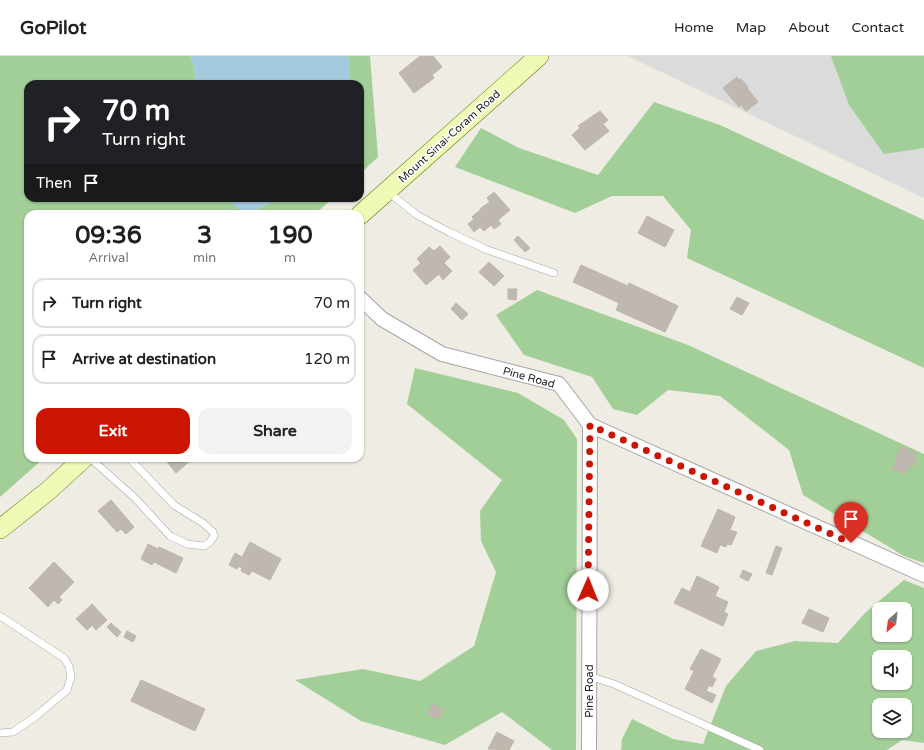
<!DOCTYPE html>
<html lang="en">
<head>
<meta charset="utf-8">
<style>
  :root { --surface:#fff; --page:#f2f2f2; --text:#202124; --muted:#757577; --line:#e0e0e0; --accent:#cb1500 }
  body { margin:0; font-family:"Varela Round",sans-serif; background:var(--page); color:var(--text); height:100vh; display:flex; flex-direction:column; font-size:15px; white-space:nowrap }
  * { box-sizing:border-box; margin:0 }
  p { font-size:13px; color:var(--muted) }
  .icon { flex:none; width:22px; height:22px; fill:none; stroke:currentColor; stroke-width:2; stroke-linecap:round; stroke-linejoin:round }
  .map { position:relative; flex:1; overflow:hidden }
  .sheet { position:absolute; left:24px; top:154px; width:340px; height:252px; display:flex; flex-direction:column; background:var(--surface); border-radius:12px; box-shadow:0 1px 3px #0004 }
  .sheet>* { flex:none }
  .top-card { position:absolute; left:24px; top:24px; width:340px; height:122px; border-radius:12px; box-shadow:0 1px 3px #0004; background:#202124; color:#fff; overflow:hidden }
  .needle { width:26px; rotate:208deg }
  .tools { position:absolute; left:872px; top:546px; display:grid; gap:8px }
  .tools a { display:grid; place-items:center; width:40px; height:40px; border-radius:8px; background:var(--surface); box-shadow:0 1px 3px #0004; font-size:20px }
  .pin { position:absolute; display:grid; place-items:center; width:34px; height:34px; color:#fff; margin:-41px -17px; border-radius:50% 50% 50% 0; rotate:-45deg; box-shadow:0 0 4px #0007 }
  .pin .icon { rotate:45deg }
  .me { position:absolute; width:44px; margin:-22px; rotate:1deg; stroke-linejoin:round; filter:drop-shadow(0 0 3px #0008) }
  .turn { display:flex; align-items:center; gap:14px; height:84px; padding:0 12px; font-size:18px }
  .turn .icon { width:52px; height:52px; stroke-width:2.5 }
  .turn b { display:block; font-size:28px; line-height:34px }
  .then { display:flex; align-items:center; height:38px; padding:0 12px; background:#0003; gap:8px; font-size:15px }
  .eta { display:flex; justify-content:space-evenly; align-items:center; height:68px; text-align:center }
  .eta b { font-size:24px; font-weight:700; line-height:28px }
  .cta { display:flex; gap:8px; margin-top:auto; padding:8px 12px }
  .cta a { flex:1; height:46px; border-radius:12px; background:var(--accent); color:#fff; font-size:16px; font-weight:700; line-height:46px; text-align:center }
  .cta a+a { background:var(--page); color:var(--text) }
  ul { padding:0; list-style:none }
  li { display:flex; align-items:center; gap:12px; height:50px; margin:0 8px 6px; padding:0 4px; border:2px solid var(--line); border-radius:12px }
  li div { flex:1 }
  li b { display:block; font-size:15px }
  li em { font-style:normal }
  header { display:flex; align-items:center; gap:24px; box-sizing:border-box; height:56px; padding:0 20px; background:var(--surface); border-bottom:1px solid var(--line) }
  header strong { font-size:19px }
  nav { display:flex; gap:22px; margin-inline-start:auto; font-size:14px }
  .map>svg:first-child { display:block }
</style>
</head>
<body>
<header>
<strong>GoPilot</strong>
<nav><a>Home</a><a>Map</a><a>About</a><a>Contact</a></nav>
</header>
<div class="map">
<svg width="924" height="694" viewBox="0 0 924 694">
  <rect width="100%" height="100%" fill="#efece3"/>
  <path fill="#dcdbdb" d="M 628,0 L 924,0 L 924,142 Z"/>
  <path fill="#a2cf98" fill-rule="evenodd" d="M 0,0 L 191,0 L 197,28 L 28,28 L 28,142 L 229,142 L 231,147 L 247,158 L 280,142 L 333,142 L 315,158 L 28,158 L 28,402 L 44,402 L 0,441 Z
    M 346,0 L 370,0 L 378,101 L 360,118 L 360,28 L 350,28 L 350,4 Z
    M 831,0 L 924,0 L 924,92 L 884,98 L 849,49 Z
    M 654,46 L 720,69 L 924,164 L 924,312 L 687,202 L 691,174 L 663,140 L 612,140 L 575,157 L 455,111 L 481,72 L 519,92 L 598,119 Z
    M 537,234 L 688,289 L 924,398 L 924,507 L 904,500 L 803,439 L 789,394 L 720,340 L 668,334 L 637,359 L 613,353 L 592,321 L 524,299 L 496,259 Z
    M 415,312 L 518,337 L 564,364 L 577,383 L 576,694 L 552,694 L 502,656 L 445,689 L 361,665 L 295,624 L 363,613 L 420,625 L 474,590 L 496,516 L 481,485 L 480,455 L 502,424 L 407,348 Z
    M 904,524 L 924,532 L 924,687 L 902,684 L 887,694 L 621,694 L 622,683 L 632,663 L 673,683 L 703,688 L 726,630 L 756,595 L 795,585 L 838,587 L 866,556 ZM 879,553 L 905,553 L 905,579 L 879,579 ZM 879,601 L 905,601 L 905,627 L 879,627 ZM 879,649 L 905,649 L 905,675 L 879,675 Z"/>
  <path fill="#a3cadd" d="M 191,0 L 346,0 L 350,4 L 350,28 L 197,28 Z
    M 229,142 L 280,142 L 247,158 L 230,147 Z"/>
  <path fill="#bfb8b0" stroke="#c1b4a6" d="M 420,0 L 433,0 L 442,11 L 432,19 L 434,22 L 414,37 L 399,17 Z
    M 737,21 L 739,24 L 741,23 L 748,31 L 747,32 L 758,46 L 746,55 L 741,49 L 739,51 L 723,32 Z
    M 600,55 L 608,64 L 603,68 L 609,75 L 585,94 L 572,79 L 580,72 L 578,70 Z
    M 494,136 L 510,154 L 498,164 L 501,168 L 494,173 L 491,169 L 484,175 L 480,171 L 474,176 L 468,168 L 474,163 L 472,161 L 481,153 L 481,152 L 490,146 L 487,142 Z
    M 647,160 L 674,174 L 665,191 L 638,177 Z
    M 518,180 L 530,192 L 525,196 L 514,184 Z
    M 440,190 L 450,201 L 444,207 L 452,215 L 443,224 L 439,218 L 426,229 L 413,214 L 421,207 L 417,203 L 429,191 L 434,195 Z
    M 489,206 L 504,220 L 494,230 L 479,216 Z
    M 581,209 L 628,230 L 629,227 L 678,250 L 665,276 L 616,254 L 619,247 L 573,226 Z
    M 508,233 L 517,233 L 516,244 L 508,243 Z
    M 737,241 L 749,247 L 742,259 L 730,253 Z
    M 456,247 L 468,258 L 462,264 L 451,253 Z
    M 901,391 L 916,397 L 913,403 L 916,404 L 913,411 L 909,409 L 905,418 L 892,413 Z
    M 164,402 L 193,402 L 176,417 Z
    M 111,444 L 134,471 L 126,478 L 121,473 L 117,476 L 98,455 Z
    M 718,453 L 735,461 L 730,474 L 737,476 L 731,489 L 727,488 L 726,491 L 720,489 L 717,497 L 701,490 Z
    M 250,486 L 281,503 L 270,524 L 252,515 L 249,519 L 241,515 L 242,512 L 239,510 L 237,513 L 229,509 L 235,497 L 242,501 Z
    M 148,488 L 158,493 L 159,491 L 183,502 L 176,517 L 154,506 L 152,509 L 141,503 Z
    M 776,490 L 782,492 L 772,519 L 766,517 Z
    M 54,506 L 74,526 L 59,541 L 62,544 L 58,548 L 54,544 L 48,551 L 29,532 Z
    M 743,514 L 752,518 L 748,525 L 740,521 Z
    M 697,520 L 719,531 L 715,540 L 728,546 L 724,556 L 728,558 L 723,570 L 674,547 L 682,532 L 690,536 Z
    M 92,548 L 107,564 L 96,574 L 92,569 L 87,574 L 76,563 Z
    M 809,553 L 829,562 L 823,576 L 802,567 Z
    M 111,567 L 121,576 L 117,581 L 107,571 Z
    M 127,575 L 136,580 L 133,586 L 124,581 Z
    M 701,593 L 721,603 L 712,621 L 716,623 L 712,631 L 709,629 L 706,635 L 716,639 L 712,647 L 685,633 L 694,615 L 690,613 Z
    M 141,624 L 205,653 L 195,675 L 131,645 Z
    M 432,648 L 443,653 L 438,663 L 428,658 Z
    M 497,676 L 514,685 L 509,694 L 488,693 Z"/>
  <g fill="none" stroke-linecap="round" stroke-linejoin="round">
    <defs>
      <path id="lane" d="M 387,135 L 417,159 L 449,176 L 485,193 L 554,217
        M 90,402 L 135,442 L 170,480 L 187,488 L 204,490 L 210,486 L 214,480 L 213,476 L 203,467 L 174,449 L 129,402
        M 0,560 L 64,602 L 69,610 L 71,621 L 67,634 L 35,661 L 13,676 L 0,677
        M 589,620 L 614,628 L 760,694"/>
      <path id="street" d="M 360,242 L 382,263 L 442,298 L 559,328 L 590,369 L 589,694
        M 590,369 L 924,519"/>
      <path id="secondary" d="M 360,159 L 539,0
        M 0,473 L 48,435 L 84,402"/>
    </defs>
    <use href="#lane" stroke="#a5a5a5" stroke-width="8"/>
    <use href="#street" stroke="#a5a5a5" stroke-width="16"/>
    <use href="#secondary" stroke="#5d7504" stroke-width="20"/>
    <use href="#lane" stroke="#fff" stroke-width="7"/>
    <use href="#street" stroke="#fff" stroke-width="14"/>
    <use href="#secondary" stroke="#effab6" stroke-width="19"/>
  </g>
  <g fill="none" stroke-linecap="round" stroke-linejoin="round">
    <path stroke="#cb1500" stroke-width="7" stroke-dasharray="0 12.6" d="M 588,534 L 590,369 L 851,487"/>
  </g>
  <g text-anchor="middle" stroke-width="3" stroke-linejoin="round" paint-order="stroke">
    <g font-size="11" fill="#1e1e1e" stroke="#fff">
      <text transform="translate(449 80) rotate(-42)" y="4">Mount Sinai-Coram Road</text>
      <text transform="translate(529 321) rotate(15)" y="4">Pine Road</text>
      <text transform="translate(589 635) rotate(-90)" y="4">Pine Road</text>
    </g>
  </g>
</svg>
<div class="tools">
<a><svg class="needle" viewBox="-14 -14 28 28"><path d="M0-13l5 13h-10z" fill="#e53935"/><path d="M0 13l5-13h-10z" fill="#757577"/></svg></a>
<a><svg class="icon" aria-label="sound" viewBox="0 0 24 24"><path d="M4 9h4l5-4v14l-5-4H4zM17 9q2 3 0 6"/></svg></a>
<a><svg class="icon" aria-label="layers" viewBox="0 0 24 24"><path d="M12 4l9 5-9 5-9-5zM3 14l9 5 9-5"/></svg></a>
</div>
<div class="pin" style="left:851px;top:487px;background:#d93025"><svg class="icon" aria-label="arrive" viewBox="0 0 24 24"><path d="M6 21V4h12l-3 4 3 4H6"/></svg></div>
<svg class="me" style="left:588px;top:534px" viewBox="-20 -20 40 40"><circle r="19" fill="#fff"/><path d="M0-13L10 11 0 6-10 11z" fill="#cb1500"/></svg>
<div class="top-card">
<div class="turn"><svg class="icon" aria-label="right" viewBox="0 0 24 24"><path d="M7 20v-9h11M14 6l5 5-5 5"/></svg><div><b>70 m</b>Turn right</div></div>
<div class="then">Then<svg class="icon" aria-label="arrive" viewBox="0 0 24 24"><path d="M6 21V4h12l-3 4 3 4H6"/></svg></div>
</div>
<section class="sheet">
<div class="eta">
<div><b>09:36</b><p>Arrival</p></div>
<div><b>3</b><p>min</p></div>
<div><b>190</b><p>m</p></div>
</div>
<ul>
<li><svg class="icon" aria-label="right" viewBox="0 0 24 24"><path d="M7 20v-9h11M14 6l5 5-5 5"/></svg><div><b>Turn right</b></div><em>70 m</em></li>
<li><svg class="icon" aria-label="arrive" viewBox="0 0 24 24"><path d="M6 21V4h12l-3 4 3 4H6"/></svg><div><b>Arrive at destination</b></div><em>120 m</em></li>
</ul>
<div class="cta"><a>Exit</a><a>Share</a></div>
</section>
</div>
</body>
</html>
